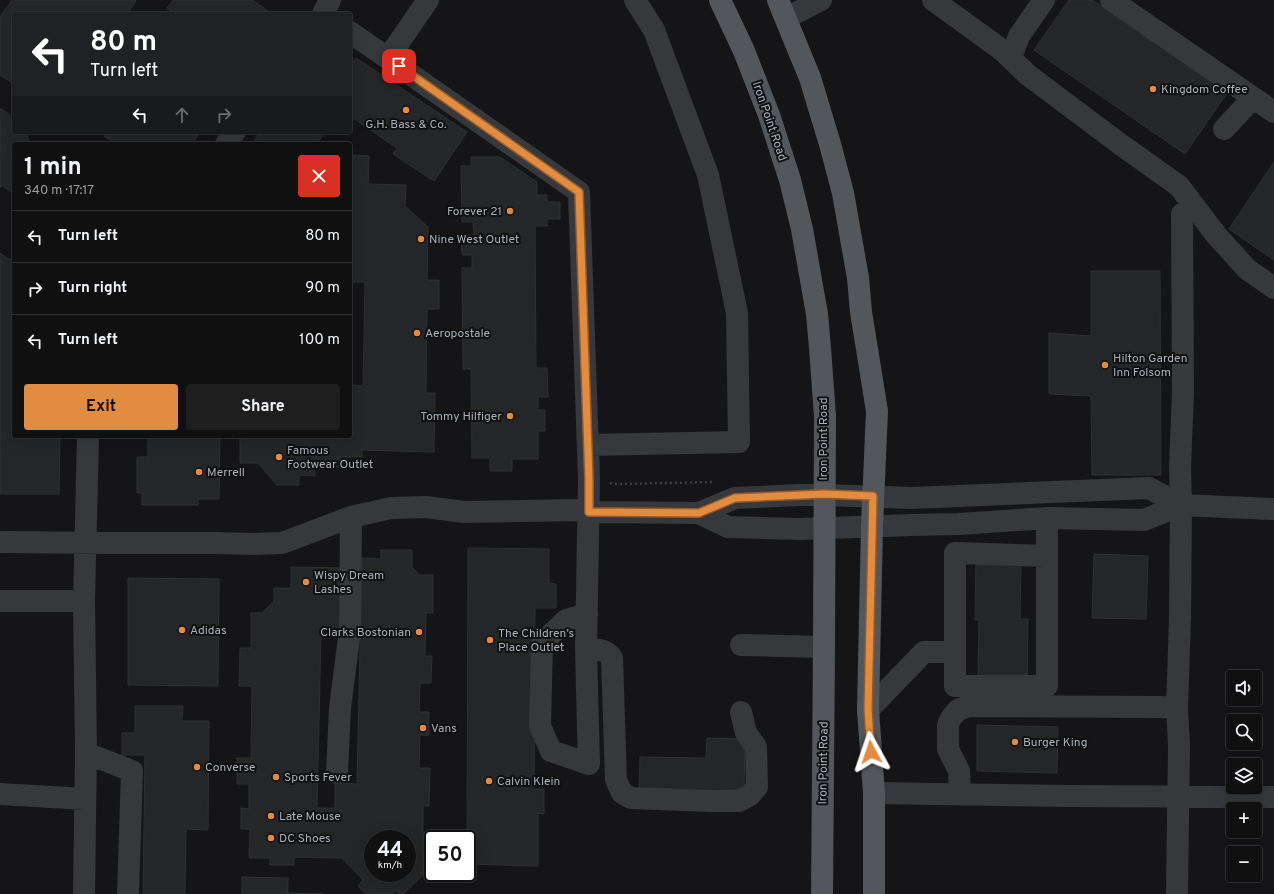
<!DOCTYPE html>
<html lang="en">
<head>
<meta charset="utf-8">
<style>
  :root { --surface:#101011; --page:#1e1e1f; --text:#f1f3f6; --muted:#9c9d9f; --line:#303031; --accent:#e28c42 }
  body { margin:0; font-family:Overpass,sans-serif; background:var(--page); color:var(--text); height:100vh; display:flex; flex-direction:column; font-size:15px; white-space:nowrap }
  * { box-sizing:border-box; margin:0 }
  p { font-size:13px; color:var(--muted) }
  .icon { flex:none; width:22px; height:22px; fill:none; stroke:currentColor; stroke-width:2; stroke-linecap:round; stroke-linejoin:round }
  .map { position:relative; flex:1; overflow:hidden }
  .panel { position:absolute; left:12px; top:142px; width:340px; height:296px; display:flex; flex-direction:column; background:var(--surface); border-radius:4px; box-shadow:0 4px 16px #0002,0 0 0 1px var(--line) }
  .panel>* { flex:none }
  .banner { position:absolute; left:12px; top:12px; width:340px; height:122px; border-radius:4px; box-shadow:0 4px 16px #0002,0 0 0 1px var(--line); background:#202124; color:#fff; overflow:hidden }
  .controls { position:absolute; left:1226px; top:670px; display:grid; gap:8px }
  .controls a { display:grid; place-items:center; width:36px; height:36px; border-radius:4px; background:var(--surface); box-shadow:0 4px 16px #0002,0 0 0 1px var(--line); font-size:20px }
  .speed { position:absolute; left:364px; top:830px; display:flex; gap:8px; font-size:20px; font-weight:700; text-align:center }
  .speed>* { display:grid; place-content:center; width:52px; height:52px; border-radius:50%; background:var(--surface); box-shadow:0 4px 16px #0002,0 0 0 1px var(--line); line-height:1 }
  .speed small { font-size:10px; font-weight:400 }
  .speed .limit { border:2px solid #111; border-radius:6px; background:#fff; color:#111 }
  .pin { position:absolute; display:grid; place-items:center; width:34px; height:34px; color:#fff; margin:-17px; border-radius:8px; box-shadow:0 2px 6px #0006 }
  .me { position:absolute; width:44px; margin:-22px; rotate:355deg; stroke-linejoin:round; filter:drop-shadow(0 0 3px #0008) }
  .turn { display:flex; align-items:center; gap:14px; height:84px; padding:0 12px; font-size:18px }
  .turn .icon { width:52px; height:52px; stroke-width:2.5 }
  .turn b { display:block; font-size:28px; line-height:34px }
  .lanes { display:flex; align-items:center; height:38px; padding:0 12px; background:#0003; justify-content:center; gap:20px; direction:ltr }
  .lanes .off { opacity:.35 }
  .round { display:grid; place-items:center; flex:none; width:42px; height:42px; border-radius:4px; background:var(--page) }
  .summary { display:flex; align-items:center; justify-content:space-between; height:68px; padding:0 12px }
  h1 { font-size:24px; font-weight:700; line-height:30px }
  .action { display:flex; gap:8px; margin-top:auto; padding:8px 12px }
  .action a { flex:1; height:46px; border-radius:4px; background:var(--accent); color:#111; font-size:16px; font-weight:700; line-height:46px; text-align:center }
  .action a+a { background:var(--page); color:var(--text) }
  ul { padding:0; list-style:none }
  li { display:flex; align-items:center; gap:12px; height:52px; padding:0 12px; border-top:1px solid var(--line) }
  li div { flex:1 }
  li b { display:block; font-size:15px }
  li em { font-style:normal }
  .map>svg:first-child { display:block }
</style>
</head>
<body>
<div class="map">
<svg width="1274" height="894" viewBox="0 0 1274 894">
  <rect width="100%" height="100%" fill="#151517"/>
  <path fill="#252628" stroke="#2f3033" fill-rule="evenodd" d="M 12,0 L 135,0 L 136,1 L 127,14 L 14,14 L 14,84 L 0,75 L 0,17 Z
    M 173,0 L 252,0 L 273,14 L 176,14 L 167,8 Z
    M 1069,0 L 1093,0 L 1227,93 L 1185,154 L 1034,50 Z
    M 356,58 L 467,132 L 434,181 L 393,154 L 397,148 L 350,116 L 350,68 Z
    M 0,108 L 14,118 L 14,132 L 26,132 L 30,144 L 14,144 L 14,190 L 12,193 L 2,185 L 0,188 Z
    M 107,132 L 200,132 L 192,144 L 116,144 L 104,136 Z
    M 260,132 L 325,132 L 317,144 L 252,144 Z
    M 350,155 L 369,156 L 368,184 L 406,185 L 405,206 L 428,227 L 427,280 L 439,280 L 439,309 L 427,309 L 426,393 L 435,393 L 434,452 L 362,450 L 362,457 L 340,457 L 340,467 L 315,467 L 315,476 L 299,475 L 299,485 L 277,485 L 258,463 L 240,463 L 240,436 L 350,436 L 350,385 L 363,386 L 365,282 L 350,282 Z
    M 471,157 L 500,157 L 537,182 L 537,195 L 547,195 L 547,202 L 560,202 L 560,219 L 547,219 L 547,226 L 535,226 L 536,368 L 547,368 L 548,397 L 538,397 L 538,410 L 545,410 L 545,431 L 538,431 L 538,459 L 512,459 L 512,471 L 490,471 L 490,458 L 472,458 L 471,369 L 463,369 L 462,268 L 472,268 L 472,255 L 462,255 L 461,237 L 474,236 L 473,222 L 462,222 L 461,166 L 471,166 Z
    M 1274,162 L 1274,260 L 1229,229 Z
    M 0,253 L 10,260 L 14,255 L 14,436 L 60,436 L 59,494 L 0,494 Z
    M 1091,271 L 1160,271 L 1161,475 L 1092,475 L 1091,396 L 1049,394 L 1049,333 L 1091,336 Z
    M 148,436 L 220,436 L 219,499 L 198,499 L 198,505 L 142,505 L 142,493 L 137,493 L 137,457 L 148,457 Z
    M 468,548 L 549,549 L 549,583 L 556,584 L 556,608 L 535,608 L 534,789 L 544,789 L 544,814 L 538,813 L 538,866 L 467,864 Z
    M 381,550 L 412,550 L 412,567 L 419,575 L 433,575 L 433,613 L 426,613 L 425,656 L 432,656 L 431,683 L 420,683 L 419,712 L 429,712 L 429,735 L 420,735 L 419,768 L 430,768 L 429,806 L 423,806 L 423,832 L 433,843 L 433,866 L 403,894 L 399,894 L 396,890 L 392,894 L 366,894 L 358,886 L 363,880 L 342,858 L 294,857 L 294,865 L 270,865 L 270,858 L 249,858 L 250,829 L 241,829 L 241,808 L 249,809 L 249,784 L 237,784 L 237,758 L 251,758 L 252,686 L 239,686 L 240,648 L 251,648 L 251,613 L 262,613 L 274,601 L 274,588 L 291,588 L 291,567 L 343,568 L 342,634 L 321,633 L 317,808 L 335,808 L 335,783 L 357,784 L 362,558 L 381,559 ZM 373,839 L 407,839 L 407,873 L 373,873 Z
    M 1094,554 L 1148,556 L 1146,619 L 1092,618 Z
    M 976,557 L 1021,558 L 1020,619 L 1028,619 L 1027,683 L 978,682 L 979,620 L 975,620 Z
    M 128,578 L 219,579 L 218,686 L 128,685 Z
    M 135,706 L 183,706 L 182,721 L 209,721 L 208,830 L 186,829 L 185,894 L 143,894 L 145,755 L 122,755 L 122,733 L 135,733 Z
    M 977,725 L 1058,727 L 1057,773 L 977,771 Z
    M 707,738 L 745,739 L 744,790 L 723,789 L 723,796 L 639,794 L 640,757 L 706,758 Z
    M 242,877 L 288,878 L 288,893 L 323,894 L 242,894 Z"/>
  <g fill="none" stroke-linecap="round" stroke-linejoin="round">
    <path stroke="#3d3f42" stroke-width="2.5" stroke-dasharray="2 3" stroke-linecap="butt" d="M 610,483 L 617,484 L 715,482"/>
    <path stroke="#36383b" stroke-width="22" d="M 933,0 L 1002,50 L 1028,75 L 1120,144 L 1179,186 L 1217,236 L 1247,269 L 1274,288
      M 1111,0 L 1274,112
      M 323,14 L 330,0
      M 786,18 L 821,0
      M 350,32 L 579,192 L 589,480 L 586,650 L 589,764 L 551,751 L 540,726 L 542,643 L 566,620 L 587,614
      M 388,58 L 428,0
      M 1011,58 L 1019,36 L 1044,0
      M 1224,129 L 1253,98
      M 226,144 L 235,132
      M 588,445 L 739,442 L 737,313 L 708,175 L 654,30 L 635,0
      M 699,513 L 728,527 L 800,529 L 911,525 L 959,524 L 1047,518 L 1144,520 L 1181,505 L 1274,509
      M 1047,518 L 1047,686 L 955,686 L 955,553 L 1047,556
      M 0,542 L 110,543 L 216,543 L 251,544 L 282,543 L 351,517 L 391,508 L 426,507 L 464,512 L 578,510 L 589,512 L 699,513 L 735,498 L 799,495 L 824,495 L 912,498 L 1149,488 L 1181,505
      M 0,601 L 84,601
      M 741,645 L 824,647
      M 586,650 C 597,650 605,648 612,658 L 616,780 L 622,793 L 631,798 L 711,801 L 739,801 L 750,795 L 757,787 L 756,747 L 746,733 L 741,712
      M 868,710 L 924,652 L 955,652
      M 86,753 L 132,771 L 128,894
      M 337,773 L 340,708 L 350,630 L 351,517
      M 874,793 L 1069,796 L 1274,797
      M 0,794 L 85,799
      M 960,795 L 959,771 L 948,749 L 948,725 L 951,718 L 958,710 L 968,706 L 1161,707 L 1177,708
      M 84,894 L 86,753 L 84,601 L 88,436
      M 1177,894 L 1179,745 L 1177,708 L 1180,618 L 1181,505 L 1180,467 L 1183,393 L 1182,214 L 1193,205"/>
    <path stroke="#53565a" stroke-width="22" d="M 720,0 L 744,51 L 769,115 L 790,180 L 802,229 L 817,314 L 820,348 L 825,416 L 824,647 L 822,894
      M 778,0 L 810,78 L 830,144 L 843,193 L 858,278 L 861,312 L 877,411 L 872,526 L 868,710 L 874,793 L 874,894"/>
  </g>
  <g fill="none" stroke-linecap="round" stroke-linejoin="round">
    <defs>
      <path id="route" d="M 399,66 L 579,192 L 589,480 L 589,512 L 699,513 L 735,498 L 824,494 L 873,496 L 868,710 L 871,752"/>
    </defs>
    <use href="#route" stroke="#935b2b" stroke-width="10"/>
    <use href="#route" stroke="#e28c42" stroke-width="7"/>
  </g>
  <g fill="#e28c42" stroke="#101012" stroke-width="1.5">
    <circle cx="1153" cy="89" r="4"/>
    <circle cx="406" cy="110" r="4"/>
    <circle cx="510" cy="211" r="4"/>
    <circle cx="421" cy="239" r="4"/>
    <circle cx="417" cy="333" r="4"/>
    <circle cx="1105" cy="365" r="4"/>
    <circle cx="510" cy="416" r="4"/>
    <circle cx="279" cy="457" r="4"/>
    <circle cx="199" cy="472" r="4"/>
    <circle cx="306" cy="582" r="4"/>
    <circle cx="182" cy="630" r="4"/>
    <circle cx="419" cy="632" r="4"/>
    <circle cx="490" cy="640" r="4"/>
    <circle cx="423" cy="728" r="4"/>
    <circle cx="1015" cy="742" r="4"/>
    <circle cx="197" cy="767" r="4"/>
    <circle cx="276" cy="777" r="4"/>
    <circle cx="489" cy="781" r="4"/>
    <circle cx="271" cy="816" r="4"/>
    <circle cx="271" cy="838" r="4"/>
  </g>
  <g text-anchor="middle" stroke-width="4" stroke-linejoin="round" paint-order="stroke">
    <g font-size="12" fill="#a8afb6" stroke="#101012" text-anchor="start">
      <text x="1161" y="93">Kingdom Coffee</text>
      <text x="406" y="128" text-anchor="middle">G.H. Bass &amp; Co.</text>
      <text x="502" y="215" text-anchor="end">Forever 21</text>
      <text x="429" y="243">Nine West Outlet</text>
      <text x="425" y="337">Aeropostale</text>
      <text x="1113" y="362">Hilton Garden<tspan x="1113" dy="14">Inn Folsom</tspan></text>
      <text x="502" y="420" text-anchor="end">Tommy Hilfiger</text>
      <text x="287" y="454">Famous<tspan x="287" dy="14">Footwear Outlet</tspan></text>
      <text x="207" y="476">Merrell</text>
      <text x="314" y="579">Wispy Dream<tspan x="314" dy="14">Lashes</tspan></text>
      <text x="190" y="634">Adidas</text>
      <text x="411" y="636" text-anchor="end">Clarks Bostonian</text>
      <text x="498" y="637">The Children’s<tspan x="498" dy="14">Place Outlet</tspan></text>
      <text x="431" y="732">Vans</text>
      <text x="1023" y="746">Burger King</text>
      <text x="205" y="771">Converse</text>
      <text x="284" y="781">Sports Fever</text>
      <text x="497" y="785">Calvin Klein</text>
      <text x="279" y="820">Late Mouse</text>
      <text x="279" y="842">DC Shoes</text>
    </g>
    <g font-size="12" fill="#a8afb6" stroke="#101012">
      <text transform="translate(770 121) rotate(71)" y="4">Iron Point Road</text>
      <text transform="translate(823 439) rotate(-90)" y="4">Iron Point Road</text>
      <text transform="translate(823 763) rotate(-89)" y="4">Iron Point Road</text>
    </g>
  </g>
</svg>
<div class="controls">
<a><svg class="icon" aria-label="sound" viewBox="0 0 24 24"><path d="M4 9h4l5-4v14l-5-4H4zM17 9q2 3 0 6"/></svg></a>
<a><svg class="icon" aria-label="search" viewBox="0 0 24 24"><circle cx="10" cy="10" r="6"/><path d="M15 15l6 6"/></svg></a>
<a><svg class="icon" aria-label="layers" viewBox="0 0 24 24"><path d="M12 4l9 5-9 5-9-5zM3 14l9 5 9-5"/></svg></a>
<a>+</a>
<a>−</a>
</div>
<div class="speed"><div>44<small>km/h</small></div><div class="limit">50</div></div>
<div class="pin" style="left:399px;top:66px;background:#d93025"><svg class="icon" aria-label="arrive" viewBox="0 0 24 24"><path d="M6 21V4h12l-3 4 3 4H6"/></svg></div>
<svg class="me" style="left:871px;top:752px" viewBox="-20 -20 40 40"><path d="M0-17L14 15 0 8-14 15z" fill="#e28c42" stroke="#fff" stroke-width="4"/></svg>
<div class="banner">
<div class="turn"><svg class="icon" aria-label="left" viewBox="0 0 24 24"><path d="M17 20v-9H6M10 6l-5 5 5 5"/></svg><div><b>80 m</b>Turn left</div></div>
<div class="lanes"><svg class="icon" aria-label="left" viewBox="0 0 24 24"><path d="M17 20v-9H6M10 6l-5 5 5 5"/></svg><svg class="icon off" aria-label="ahead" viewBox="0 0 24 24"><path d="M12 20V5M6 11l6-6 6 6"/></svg><svg class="icon off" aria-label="right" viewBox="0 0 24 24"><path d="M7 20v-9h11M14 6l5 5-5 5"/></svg></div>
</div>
<section class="panel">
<div class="summary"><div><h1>1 min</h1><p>340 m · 17:17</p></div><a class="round" style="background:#d93025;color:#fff"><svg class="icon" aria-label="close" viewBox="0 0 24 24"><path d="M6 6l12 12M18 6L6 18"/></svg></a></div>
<ul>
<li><svg class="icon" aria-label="left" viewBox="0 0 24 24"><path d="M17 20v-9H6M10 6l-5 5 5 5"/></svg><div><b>Turn left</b></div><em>80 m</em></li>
<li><svg class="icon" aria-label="right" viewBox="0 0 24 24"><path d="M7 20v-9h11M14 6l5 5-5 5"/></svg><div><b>Turn right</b></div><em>90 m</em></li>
<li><svg class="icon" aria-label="left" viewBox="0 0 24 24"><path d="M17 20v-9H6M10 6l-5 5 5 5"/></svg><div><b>Turn left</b></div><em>100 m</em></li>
</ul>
<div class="action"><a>Exit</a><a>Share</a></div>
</section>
</div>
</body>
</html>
